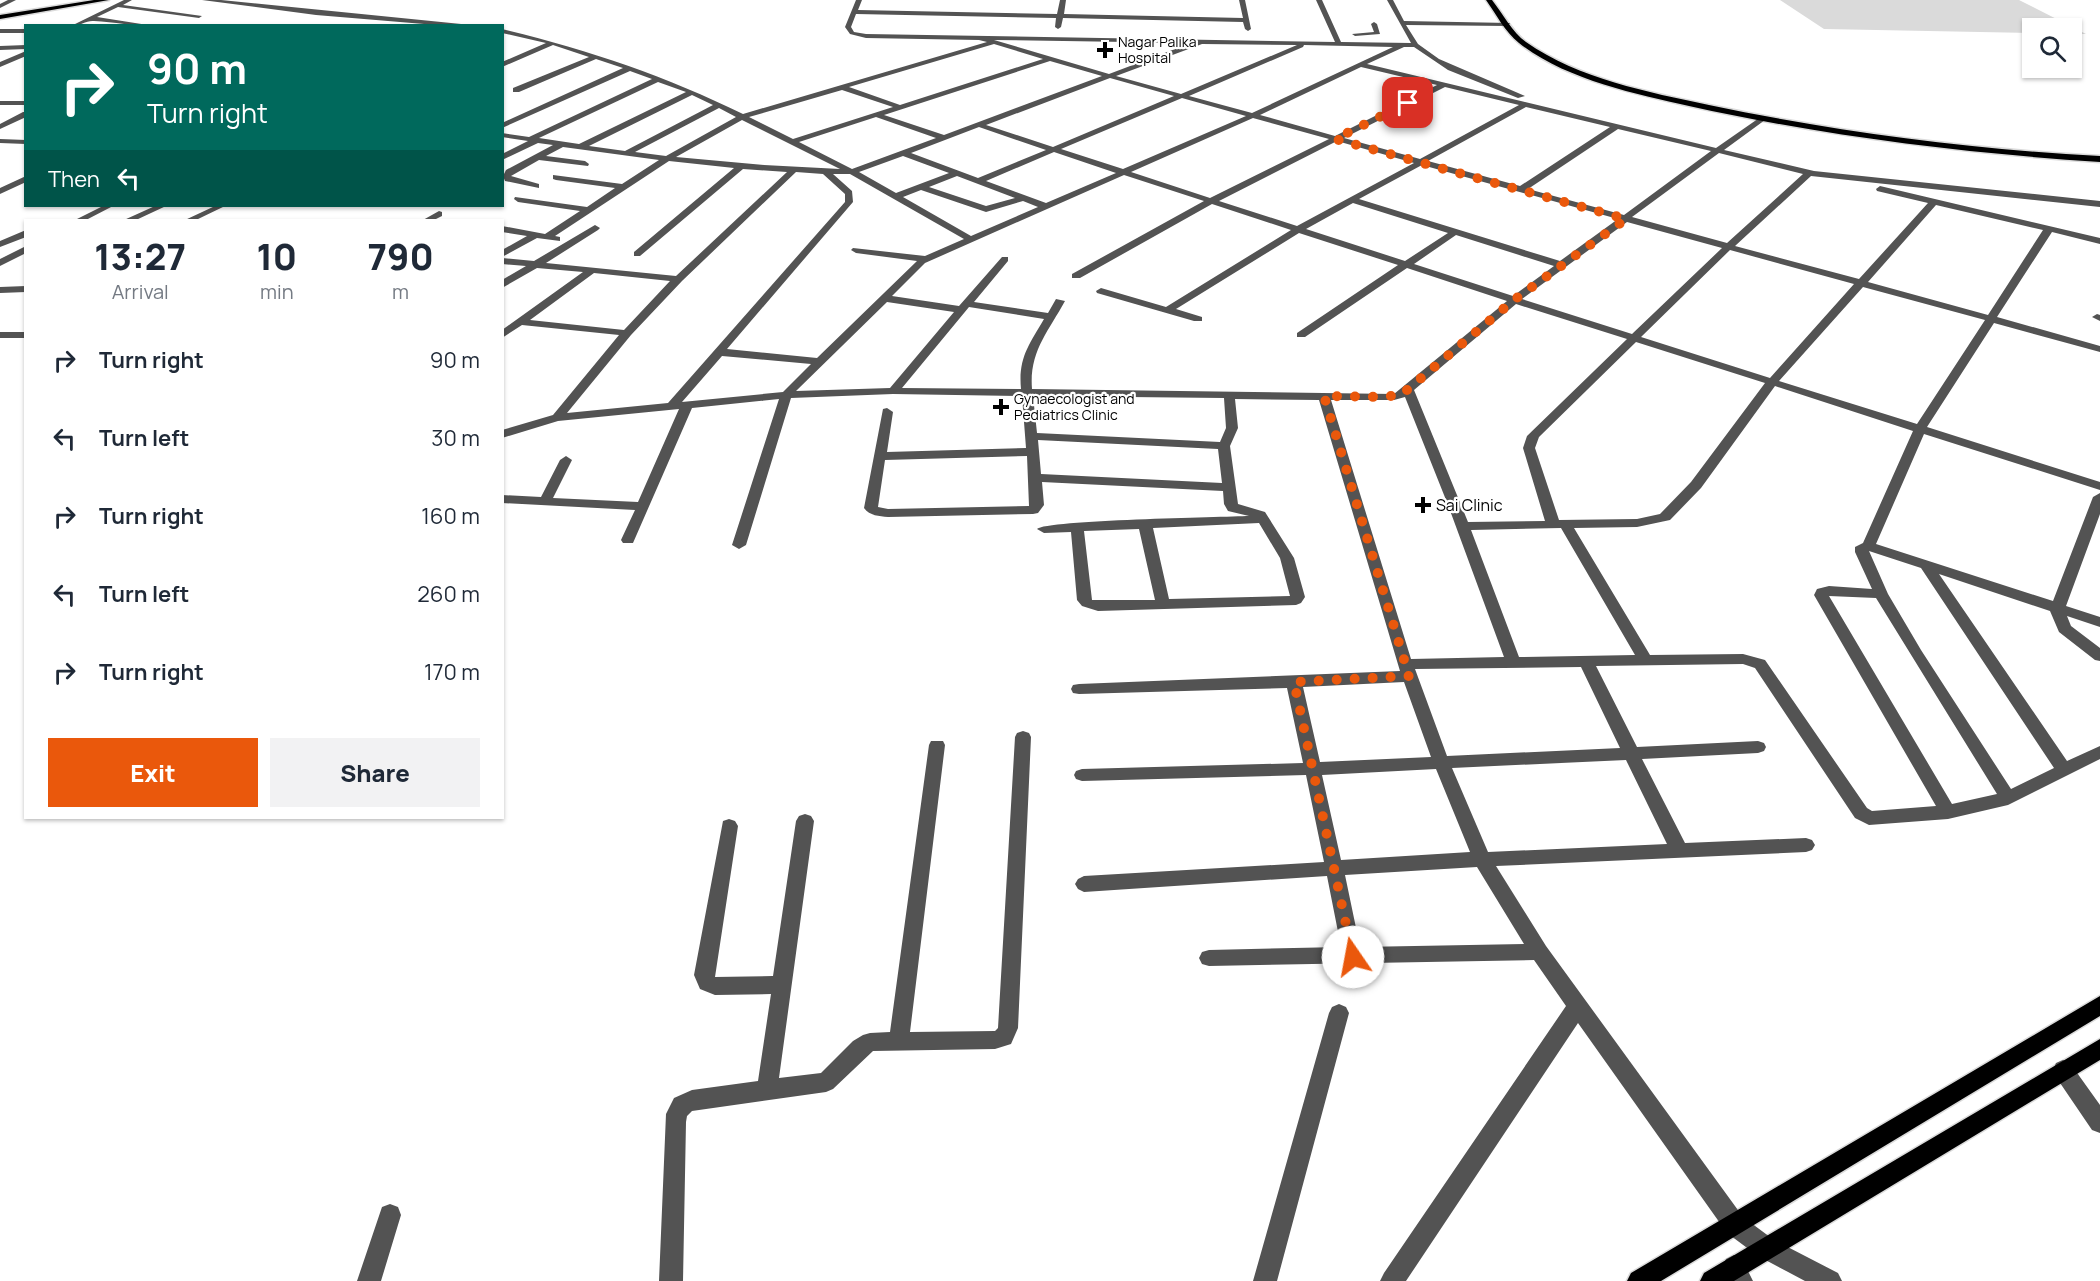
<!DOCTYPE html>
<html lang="en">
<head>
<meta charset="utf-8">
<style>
  :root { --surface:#fff; --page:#f2f2f3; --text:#1f2937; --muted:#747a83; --accent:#ea580c }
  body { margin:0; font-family:Manrope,sans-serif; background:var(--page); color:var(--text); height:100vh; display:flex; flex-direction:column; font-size:22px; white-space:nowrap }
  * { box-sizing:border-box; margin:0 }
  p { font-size:20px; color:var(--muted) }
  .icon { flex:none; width:33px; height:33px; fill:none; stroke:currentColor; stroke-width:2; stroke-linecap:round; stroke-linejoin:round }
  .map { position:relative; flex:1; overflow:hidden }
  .drawer { position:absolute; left:24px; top:219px; width:480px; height:600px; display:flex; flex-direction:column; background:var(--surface); border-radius:0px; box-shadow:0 2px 4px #0004 }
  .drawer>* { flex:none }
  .guide { position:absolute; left:24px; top:24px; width:480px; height:183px; border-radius:0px; box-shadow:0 2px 4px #0004; background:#00695c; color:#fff; overflow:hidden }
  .fabs { position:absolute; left:2022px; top:18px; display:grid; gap:12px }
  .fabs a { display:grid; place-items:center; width:60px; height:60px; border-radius:0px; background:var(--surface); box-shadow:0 2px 4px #0004; font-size:30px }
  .pin { position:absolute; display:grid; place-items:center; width:51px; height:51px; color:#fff; margin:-26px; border-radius:12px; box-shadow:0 3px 9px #0006 }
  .me { position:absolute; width:66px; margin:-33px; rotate:348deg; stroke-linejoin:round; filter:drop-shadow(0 0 4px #0008) }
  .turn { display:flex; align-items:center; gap:21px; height:126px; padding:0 24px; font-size:27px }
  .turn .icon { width:78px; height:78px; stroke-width:2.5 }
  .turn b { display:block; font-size:42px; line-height:51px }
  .then { display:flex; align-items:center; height:57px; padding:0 24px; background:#0003; gap:12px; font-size:22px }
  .eta { display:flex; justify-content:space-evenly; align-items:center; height:102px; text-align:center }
  .eta b { font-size:36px; font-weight:800; line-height:42px }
  .primary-button { display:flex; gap:12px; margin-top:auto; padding:12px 24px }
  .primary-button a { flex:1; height:69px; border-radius:0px; background:var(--accent); color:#fff; font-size:24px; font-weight:800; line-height:69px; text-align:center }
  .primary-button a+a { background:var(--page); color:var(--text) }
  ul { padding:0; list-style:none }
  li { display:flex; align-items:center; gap:18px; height:78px; padding:0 24px }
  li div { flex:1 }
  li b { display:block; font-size:22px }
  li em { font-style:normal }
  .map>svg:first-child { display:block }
</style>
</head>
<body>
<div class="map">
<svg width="2100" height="1281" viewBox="0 0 2100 1281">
  <rect width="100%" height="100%" fill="#fff"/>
  <path fill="#dadada" d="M 1780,0 L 2019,0 L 2086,34 L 2072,34 L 2072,28 L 2032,28 L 2032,33 L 1824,29 Z"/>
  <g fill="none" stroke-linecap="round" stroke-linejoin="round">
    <defs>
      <path id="major" d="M 94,0 L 109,0 L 0,19 L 0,15 Z
        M 1486,0 L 1492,0 C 1503,14 1512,32 1526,42 C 1579,79 1648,92 1709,105 C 1838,132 1969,149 2100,156 L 2100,162 C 1962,153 1825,136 1689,106 C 1635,94 1564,79 1519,43 C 1505,32 1496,14 1486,0 Z
        M 2100,996 L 2100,1016 L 1661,1281 L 1627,1281 L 1631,1273 Z
        M 2100,1039 L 2100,1060 L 1734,1281 L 1700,1281 L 1704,1273 Z"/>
    </defs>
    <use href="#major" stroke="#dbdbdb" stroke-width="3"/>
    <path fill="#535353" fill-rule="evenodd" d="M 8,0 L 16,0 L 0,8 L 0,4 Z
      M 124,0 L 132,0 L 123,5 L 202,16 L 199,18 L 118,7 L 97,17 L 154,26 C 134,26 114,22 94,21 C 87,20 80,26 71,26 Z
      M 202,0 L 221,0 L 481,26 L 448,26 L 316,15 Z
      M 856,0 L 862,0 L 858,10 L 1057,14 L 1060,0 L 1066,0 L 1064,14 L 1243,18 L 1239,0 L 1245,0 L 1251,29 L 1248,31 L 1245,29 L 1243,22 L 1063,18 L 1061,27 L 1058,29 L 1055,27 L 1056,18 L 856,14 L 851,27 L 854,32 L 866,34 L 1335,42 L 1316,0 L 1322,0 L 1341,42 L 1411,43 L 1387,0 L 1393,0 L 1404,21 L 1510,23 L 1508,26 L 1406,25 L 1418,44 L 1439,59 L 1525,96 L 1518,98 L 1448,70 L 1414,47 L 1404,47 L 1367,64 L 1716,148 L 1762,116 L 1765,116 L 1765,120 L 1724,150 L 1814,171 L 2100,201 L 2100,207 L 1811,176 L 1735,246 L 1859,279 L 1928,203 L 1877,191 L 1876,189 L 1880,186 L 2100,238 L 2100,244 L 2052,232 L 1997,317 L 2100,346 L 2100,352 L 1994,323 L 1927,427 L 2100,482 L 2100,490 L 1924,434 L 1876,544 L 2053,601 L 2093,497 L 2100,493 L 2100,514 L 2066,606 L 2100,617 L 2100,627 L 2067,616 L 2071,626 L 2100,648 L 2100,661 L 2095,660 L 2059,632 L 2050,611 L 1939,574 L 2067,761 L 2100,746 L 2100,759 L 2008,805 L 1948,819 L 1869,825 L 1855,818 L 1755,668 L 1743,664 L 1596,666 L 1637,747 L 1758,741 L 1764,743 L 1766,747 L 1764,751 L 1758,753 L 1642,759 L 1685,843 L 1806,838 L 1812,840 L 1815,845 L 1812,850 L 1806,852 L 1496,866 L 1546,946 L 1743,1217 L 1774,1240 L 1838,1273 L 1842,1281 L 1805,1281 L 1758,1256 L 1727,1233 L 1578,1023 L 1406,1281 L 1380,1281 L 1384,1273 L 1566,1006 L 1534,960 L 1209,966 L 1202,964 L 1199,958 L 1202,952 L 1209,950 L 1341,947 L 1327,876 L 1084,892 L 1078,889 L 1075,884 L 1078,879 L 1084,876 L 1324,862 L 1306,775 L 1082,781 L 1076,779 L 1074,775 L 1076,771 L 1082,769 L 1303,763 L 1287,688 L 1079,694 L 1073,693 L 1071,689 L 1073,685 L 1079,684 L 1400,671 L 1319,400 L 1235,399 L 1238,428 L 1230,446 L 1238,504 L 1265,512 L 1294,558 L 1305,597 L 1301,603 L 1296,605 L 1098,611 L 1082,606 L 1077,600 L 1071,532 L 1044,533 L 1037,529 C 1046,520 1223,517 1249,516 L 1228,511 L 1224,504 L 1223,491 L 1042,482 L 1044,505 L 1038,513 L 1033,514 L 888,517 C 879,516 870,516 864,508 L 883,409 L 887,408 L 893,412 L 887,452 L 1026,448 L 1022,396 L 893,394 L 791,398 L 746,545 L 739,549 L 732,545 L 779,399 L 692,408 L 633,543 L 623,543 L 621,540 L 635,510 L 502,503 L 502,495 L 541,497 L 560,460 L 566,456 L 572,460 L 553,498 L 638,502 L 679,409 L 558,421 L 502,438 L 502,430 L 553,415 L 619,335 L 522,325 L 502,338 L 502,330 L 583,272 L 537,268 L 502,288 L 502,280 L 526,266 L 502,264 L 502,258 L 534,261 L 595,225 L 600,228 L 598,230 L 546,263 L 676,276 L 787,172 L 743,169 L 640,256 L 634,256 L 634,252 L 734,168 L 669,161 L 555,236 L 560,237 L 560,241 L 537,238 L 502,257 L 502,250 L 527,236 L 502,232 L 502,226 L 545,234 L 580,211 L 518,202 L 514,199 L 515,197 L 587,207 L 615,188 L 556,180 L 553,179 L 553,175 L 622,184 L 659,160 L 563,147 L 546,156 L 585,161 L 589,164 L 588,166 L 539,160 L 511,176 L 539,184 L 539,188 L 505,181 L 503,176 L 506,170 L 553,145 L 538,143 L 502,160 L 502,154 L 528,141 L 502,137 L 502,133 L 529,137 L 652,79 L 630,71 L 502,128 L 502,123 L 623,68 L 596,59 L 519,92 L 513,92 L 513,88 L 589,57 L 553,45 L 502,67 L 502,62 L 546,43 L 502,33 L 502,29 C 586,49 666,76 743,114 L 987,42 L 979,40 L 866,38 L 850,34 L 845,27 ZM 994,40 L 1191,43 L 1109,74 ZM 994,44 L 1043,59 L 900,105 L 849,87 ZM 1202,44 L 1297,45 L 1181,94 L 1116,76 ZM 1304,45 L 1393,47 L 1252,113 L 1189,96 L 1303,47 ZM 1050,61 L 1102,76 L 944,135 L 884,115 ZM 1361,67 L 1437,85 L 1335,136 L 1260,115 ZM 1110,78 L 1174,96 L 1053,147 L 986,125 ZM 658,82 L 686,92 L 579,144 L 539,138 ZM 1445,87 L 1519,105 L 1420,159 L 1344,138 ZM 842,90 L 893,107 L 793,139 L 749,117 ZM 692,95 L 713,105 L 625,151 L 589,146 ZM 1182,98 L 1246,116 L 1123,169 L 1061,149 ZM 1526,107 L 1610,127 L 1520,186 L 1428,161 ZM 719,108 L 736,117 L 666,156 L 635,152 ZM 876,117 L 936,138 L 852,169 L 799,142 ZM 1253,118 L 1329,139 L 1210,198 L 1131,172 ZM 742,120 L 840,169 L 764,165 L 676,157 ZM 979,127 L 1046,150 L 978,178 L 911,153 ZM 1618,129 L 1711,151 L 1624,215 L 1528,189 ZM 1337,141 L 1414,163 L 1297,226 L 1219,201 ZM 1054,152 L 1116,173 L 1046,203 L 986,181 ZM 1719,153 L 1803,174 L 1727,243 L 1632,217 ZM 903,156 L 949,173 L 896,193 L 859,172 ZM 1422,165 L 1618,219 L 1560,261 L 1359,199 ZM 796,172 L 823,174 L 845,194 L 845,202 L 668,403 L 567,413 L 631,335 L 682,281 ZM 833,174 L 850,174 L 964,239 L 925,256 L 853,248 L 851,250 L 856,253 L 917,261 L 817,358 L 727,349 L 853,202 L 852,191 ZM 1124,175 L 1204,201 L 1072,274 L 1072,278 L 1080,278 L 1212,204 L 1291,230 L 1166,307 L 1101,288 L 1096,291 L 1097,293 L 1194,321 L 1202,321 L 1202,317 L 1176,309 L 1299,233 L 1398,265 L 1297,333 L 1297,337 L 1305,337 L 1407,268 L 1507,301 L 1394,394 L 1032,389 C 1029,352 1048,332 1065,301 L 1056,299 L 1048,313 L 974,302 L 1008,261 L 1008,257 L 1002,257 L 959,306 L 892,296 L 925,263 ZM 957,176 L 1015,198 L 986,206 L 929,187 ZM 921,190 L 986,212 L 1023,201 L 1038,207 L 971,236 L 903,197 ZM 1353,203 L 1448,233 L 1405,261 L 1306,229 ZM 1936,205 L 2043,230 L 1988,315 L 1868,282 ZM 1627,222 L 1722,248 L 1632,334 L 1522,299 ZM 1456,235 L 1554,266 L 1513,296 L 1414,264 ZM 1730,250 L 1854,284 L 1770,378 L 1641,337 ZM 594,273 L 670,281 L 624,330 L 530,320 ZM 1863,287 L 1985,320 L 1917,424 L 1779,381 ZM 887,302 L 954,312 L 890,388 L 796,391 ZM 1516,304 L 1627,339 L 1527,436 L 1523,448 L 1545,521 L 1468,522 L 1414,390 ZM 969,307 L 1044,319 C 1029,345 1018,358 1021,389 L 902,388 ZM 1636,342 L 1765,383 L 1691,482 L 1660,514 L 1637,519 L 1559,520 L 1535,448 L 1539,437 ZM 722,356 L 811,364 L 783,392 L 682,402 ZM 1775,386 L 1913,431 L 1863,543 L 1855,547 L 1855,552 L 1872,589 L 1829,586 L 1817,589 L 1814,595 L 1936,806 L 1872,811 L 1867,808 L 1765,660 L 1743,654 L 1650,655 L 1574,528 L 1637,527 L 1670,520 L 1701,488 ZM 1033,396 L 1224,398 L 1226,428 L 1220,442 L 1037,433 ZM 1405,397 L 1448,505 L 1504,657 L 1411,659 L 1331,400 L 1394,400 ZM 1038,440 L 1218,449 L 1222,483 L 1041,474 ZM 1027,456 L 1029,506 L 888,509 L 878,507 L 885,460 ZM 1259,523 L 1280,558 L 1290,596 L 1169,599 L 1153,528 ZM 1561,528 L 1635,655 L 1519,657 L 1471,530 ZM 1139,529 L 1155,600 L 1092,600 L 1084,531 ZM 1869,551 L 1921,568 L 2054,768 L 2011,789 L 1921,650 L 1888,594 ZM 1829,596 L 1876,598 L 1997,794 L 1952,804 ZM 1581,667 L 1620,748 L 1447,756 L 1415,669 ZM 1404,682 L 1431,757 L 1320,762 L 1303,687 ZM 1626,760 L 1667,844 L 1488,852 L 1452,768 ZM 1436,769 L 1470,852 L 1341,860 L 1322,775 ZM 1477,867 L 1524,944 L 1360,947 L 1345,875 Z
      M 1374,22 L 1377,24 L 1380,34 L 1355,36 L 1352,34 L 1374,32 L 1371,24 Z
      M 0,29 L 26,29 L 26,33 L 0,33 Z
      M 26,45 L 26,49 L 0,50 L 0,46 Z
      M 26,51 L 26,56 L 0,67 L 0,62 Z
      M 0,101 L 26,101 L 26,105 L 0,105 Z
      M 23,112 L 26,112 L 26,117 L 0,129 L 0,124 Z
      M 0,139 L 26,140 L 26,144 L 0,143 Z
      M 26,176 L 26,182 L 0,194 L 0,188 Z
      M 103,206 L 113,206 L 86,220 L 75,220 Z
      M 155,206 L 166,206 L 136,220 L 124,220 Z
      M 215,206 L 225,206 L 196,220 L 185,220 Z
      M 439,211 L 442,212 L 442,216 L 434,220 L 423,220 Z
      M 26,230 L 26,237 L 0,247 L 0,241 Z
      M 26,246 L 26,253 L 0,266 L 0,259 Z
      M 26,286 L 26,292 L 0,293 L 0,287 Z
      M 2097,314 L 2100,315 L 2100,321 L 2092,317 Z
      M 0,332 L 26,332 L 26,338 L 0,338 Z
      M 1023,731 L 1029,733 L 1031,737 L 1018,1028 L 1011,1044 L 995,1049 L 873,1051 L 833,1089 L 826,1092 L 692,1111 L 687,1116 L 686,1122 L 683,1281 L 659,1281 L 666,1114 L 674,1098 L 692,1090 L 758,1081 L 771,994 L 715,995 L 700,989 L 694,975 L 723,821 L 729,819 L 735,821 L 738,826 L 715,977 L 773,976 L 796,821 L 799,816 L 805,814 L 811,816 L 814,821 L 779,1078 L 821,1073 L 853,1041 L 863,1035 L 870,1033 L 890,1032 L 929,745 L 931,741 L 943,741 L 945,745 L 910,1032 L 995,1031 L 998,1028 L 1015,737 L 1017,733 Z
      M 1339,1004 L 1346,1007 L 1349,1013 L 1277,1281 L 1253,1281 L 1329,1013 L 1332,1007 Z
      M 2063,1060 L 2070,1063 L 2100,1105 L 2100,1133 L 2092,1130 L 2056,1077 L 2053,1070 L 2056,1063 Z
      M 390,1204 L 398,1207 L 401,1215 L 381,1281 L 357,1281 L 382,1207 Z
      M 1734,1255 L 1742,1259 L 1753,1281 L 1728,1281 L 1722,1267 L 1726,1259 Z"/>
    <use href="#major" fill="#000" fill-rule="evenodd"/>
  </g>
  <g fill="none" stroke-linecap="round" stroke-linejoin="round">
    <path stroke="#ea580c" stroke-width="10" stroke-dasharray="0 18" d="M 1353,957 L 1294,682 L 1409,676 L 1324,396 L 1382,397 L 1401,395 L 1514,300 L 1626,219 L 1335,139 L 1408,103"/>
  </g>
  <g fill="#000" stroke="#fff" stroke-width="2">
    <path d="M1102 41h6v6h6v6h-6v6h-6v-6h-6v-6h6z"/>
    <path d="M998 398h6v6h6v6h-6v6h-6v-6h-6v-6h6z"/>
    <path d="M1420 496h6v6h6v6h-6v6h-6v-6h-6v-6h6z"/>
  </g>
  <g text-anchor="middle" stroke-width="4.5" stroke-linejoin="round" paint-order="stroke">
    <g font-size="14" fill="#000" stroke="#fff" text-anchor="start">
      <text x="1118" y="47">Nagar Palika<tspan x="1118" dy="16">Hospital</tspan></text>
      <text x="1014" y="404">Gynaecologist and<tspan x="1014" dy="16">Pediatrics Clinic</tspan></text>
    </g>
    <g font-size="16" fill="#000" stroke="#fff" text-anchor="start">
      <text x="1436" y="511">Sai Clinic</text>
    </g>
  </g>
</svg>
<div class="fabs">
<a><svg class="icon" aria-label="search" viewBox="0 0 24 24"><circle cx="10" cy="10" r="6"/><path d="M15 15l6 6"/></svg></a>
</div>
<div class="pin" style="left:1408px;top:103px;background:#d93025"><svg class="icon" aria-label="arrive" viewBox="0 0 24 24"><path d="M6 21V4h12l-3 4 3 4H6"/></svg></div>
<svg class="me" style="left:1353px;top:957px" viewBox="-20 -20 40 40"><circle r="19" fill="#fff"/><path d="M0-13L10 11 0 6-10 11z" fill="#ea580c"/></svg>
<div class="guide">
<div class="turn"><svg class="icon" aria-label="right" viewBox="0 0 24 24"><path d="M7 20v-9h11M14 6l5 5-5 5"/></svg><div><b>90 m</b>Turn right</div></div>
<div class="then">Then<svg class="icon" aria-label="left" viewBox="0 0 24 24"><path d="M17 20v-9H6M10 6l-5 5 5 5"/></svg></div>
</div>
<section class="drawer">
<div class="eta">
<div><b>13:27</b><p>Arrival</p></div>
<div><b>10</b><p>min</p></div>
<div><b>790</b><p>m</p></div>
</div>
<ul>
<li><svg class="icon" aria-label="right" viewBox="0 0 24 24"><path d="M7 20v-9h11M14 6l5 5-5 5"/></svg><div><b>Turn right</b></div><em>90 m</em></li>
<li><svg class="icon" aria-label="left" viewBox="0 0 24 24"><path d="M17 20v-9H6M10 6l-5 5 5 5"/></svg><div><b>Turn left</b></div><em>30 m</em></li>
<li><svg class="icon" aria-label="right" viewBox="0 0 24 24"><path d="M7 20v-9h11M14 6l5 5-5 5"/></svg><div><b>Turn right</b></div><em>160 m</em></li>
<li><svg class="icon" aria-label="left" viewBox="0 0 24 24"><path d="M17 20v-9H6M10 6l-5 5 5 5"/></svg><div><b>Turn left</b></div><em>260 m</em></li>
<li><svg class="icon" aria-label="right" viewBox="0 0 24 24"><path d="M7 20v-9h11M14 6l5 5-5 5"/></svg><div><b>Turn right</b></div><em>170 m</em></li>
</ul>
<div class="primary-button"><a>Exit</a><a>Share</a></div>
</section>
</div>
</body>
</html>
